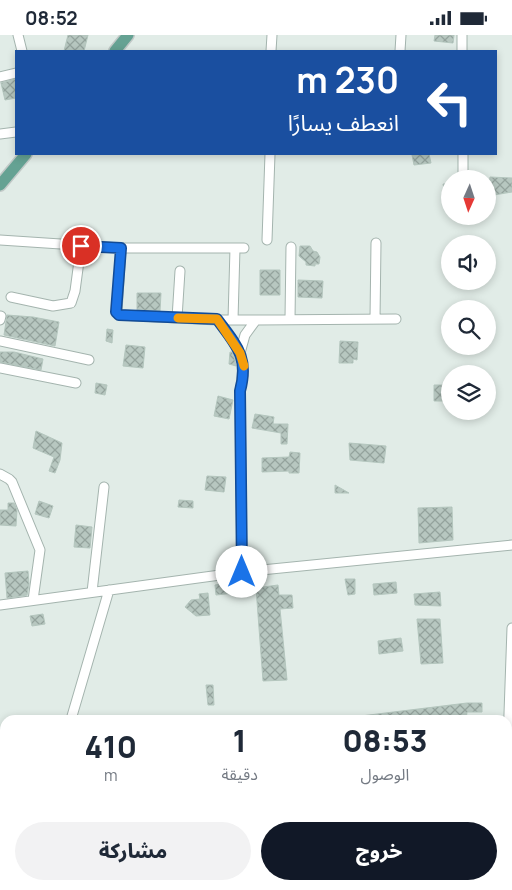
<!DOCTYPE html>
<html lang="ar">
<head>
<meta charset="utf-8">
<style>
  :root { --surface:#fff; --page:#f2f2f3; --text:#1f2937; --muted:#747a83; --accent:#111827 }
  body { margin:0; font-family:Manrope,"Noto Sans Arabic",sans-serif; background:var(--page); color:var(--text); direction:rtl; height:100vh; display:flex; flex-direction:column; font-size:19px; white-space:nowrap }
  * { box-sizing:border-box; margin:0 }
  p { font-size:16px; color:var(--muted) }
  .icon { flex:none; width:28px; height:28px; fill:none; stroke:currentColor; stroke-width:2; stroke-linecap:round; stroke-linejoin:round }
  .map { position:relative; flex:1; overflow:hidden; direction:ltr }
  .side { position:absolute; left:0px; top:680px; width:512px; height:175px; display:flex; flex-direction:column; background:var(--surface); border-radius:15px 15px 0 0; box-shadow:0 2px 8px #0003; direction:rtl }
  .side>* { flex:none }
  .banner { position:absolute; left:15px; top:15px; width:482px; height:105px; border-radius:0px; box-shadow:0 2px 8px #0003; direction:rtl; background:#1a4fa0; color:#fff; overflow:hidden }
  .needle { width:32px; rotate:183deg }
  .tools { position:absolute; left:441px; top:135px; display:grid; gap:10px }
  .tools a { display:grid; place-items:center; width:55px; height:55px; border-radius:50%; background:var(--surface); box-shadow:0 2px 8px #0003; font-size:25px }
  .pin { position:absolute; display:grid; place-items:center; width:42px; height:42px; color:#fff; margin:-21px; border:2px solid #fff; border-radius:50%; box-shadow:0 1px 5px #0007 }
  .me { position:absolute; width:55px; margin:-28px; rotate:0deg; stroke-linejoin:round; filter:drop-shadow(0 0 4px #0008) }
  .turn { display:flex; align-items:center; gap:18px; height:105px; padding:0 15px; font-size:22px }
  .turn .icon { width:65px; height:65px; stroke-width:2.5 }
  .turn b { display:block; font-size:35px; line-height:42px }
  .eta { display:flex; justify-content:space-evenly; align-items:center; height:85px; text-align:center }
  .eta b { font-size:30px; font-weight:800; line-height:35px }
  .primary-button { display:flex; gap:10px; margin-top:auto; padding:10px 15px }
  .primary-button a { flex:1; height:58px; border-radius:30px; background:var(--accent); color:#fff; font-size:20px; font-weight:800; line-height:58px; text-align:center }
  .primary-button a+a { background:var(--page); color:var(--text) }
  .status { display:flex; justify-content:space-between; align-items:center; height:35px; padding:0 25px; background:var(--surface); direction:ltr }
  .status svg { height:14px; fill:currentColor }
  .map>svg:first-child { display:block }
</style>
</head>
<body>
<div class="status"><b>08:52</b><svg viewBox="0 0 49 12"><path d="M0 12V9h3v3zM5 12V6h3v6zM10 12V3h3v9zM15 12V0h3v12zM26 1h20v11H26zM47 4h2v5h-2z"/></svg></div>
<div class="map">
<svg width="512" height="855" viewBox="0 0 512 855">
  <defs>
    <pattern id="building-cross-hatch" width="8" height="8" patternUnits="userSpaceOnUse" patternTransform="scale(1.25)"><rect width="8" height="8" fill="#b7c7c0"/><path d="M0 0l8 8M0 8l8-8" fill="none" stroke="#94a39d"/></pattern>
  </defs>
  <rect width="100%" height="100%" fill="#e1ece7"/>
  <path fill="url(#building-cross-hatch)" stroke="#b4c6be" d="M 68,0 L 88,0 L 84,16 L 64,16 Z
    M 435,0 L 454,0 L 453,8 L 434,6 Z
    M 16,44 L 16,63 L 5,65 L 1,48 Z
    M 429,119 L 431,128 L 414,130 L 412,120 Z
    M 490,142 L 512,143 L 512,157 L 488,161 Z
    M 443,149 L 450,149 L 450,168 L 447,169 Z
    M 300,211 L 310,211 L 313,216 L 317,217 L 320,222 L 319,229 L 315,229 L 315,231 L 306,230 L 306,227 L 299,221 Z
    M 260,235 L 280,235 L 280,260 L 260,260 Z
    M 298,245 L 323,246 L 322,263 L 298,262 Z
    M 137,258 L 161,258 L 160,276 L 137,275 Z
    M 7,280 L 33,282 L 59,287 L 55,311 L 4,300 Z
    M 107,294 L 113,295 L 112,308 L 106,306 Z
    M 340,306 L 358,307 L 357,325 L 353,324 L 353,328 L 339,328 Z
    M 126,310 L 145,312 L 143,333 L 123,331 Z
    M 0,317 L 14,317 L 43,324 L 41,335 L 0,327 Z
    M 230,317 L 232,317 L 234,320 L 236,331 L 229,329 Z
    M 96,348 L 107,350 L 105,360 L 95,358 Z
    M 434,350 L 444,350 L 443,366 L 434,366 Z
    M 218,361 L 233,365 L 229,384 L 214,381 Z
    M 255,379 L 274,382 L 273,389 L 288,389 L 287,409 L 281,409 L 281,398 L 252,393 Z
    M 36,396 L 62,408 L 60,425 L 55,438 L 49,436 L 54,422 L 33,413 Z
    M 349,408 L 386,411 L 384,428 L 350,425 Z
    M 290,417 L 300,418 L 299,438 L 289,438 L 289,436 L 262,437 L 262,423 L 289,422 Z
    M 207,441 L 226,442 L 224,457 L 205,455 Z
    M 335,450 L 349,458 L 335,458 Z
    M 179,465 L 193,466 L 193,473 L 178,472 Z
    M 39,466 L 53,471 L 49,483 L 35,479 Z
    M 8,468 L 14,468 L 17,475 L 16,491 L 0,490 L 0,475 L 8,475 Z
    M 452,472 L 453,505 L 419,508 L 418,473 Z
    M 76,490 L 92,492 L 90,513 L 74,512 Z
    M 28,536 L 29,549 L 27,560 L 7,563 L 5,538 Z
    M 345,544 L 355,544 L 355,559 L 348,560 Z
    M 233,547 L 234,558 L 216,560 L 215,550 Z
    M 396,547 L 397,558 L 374,560 L 373,549 Z
    M 278,550 L 279,560 L 292,560 L 293,573 L 280,574 L 287,645 L 263,646 L 256,553 Z
    M 440,557 L 441,571 L 415,570 L 414,559 Z
    M 208,558 L 210,580 L 196,581 L 185,572 L 191,565 L 200,564 L 199,559 Z
    M 43,579 L 45,589 L 32,591 L 30,581 Z
    M 417,584 L 440,584 L 443,628 L 421,629 Z
    M 401,603 L 403,616 L 379,619 L 378,606 Z
    M 206,650 L 213,650 L 214,670 L 208,670 Z
    M 467,668 L 482,668 L 482,677 L 467,677 L 466,685 L 361,685 L 361,681 Z"/>
  <g fill="none" stroke-linecap="round" stroke-linejoin="round">
    <defs>
      <path id="minor" d="M 18,0 L 22,16
        M 271,16 L 272,0
        M 400,16 L 401,0
        M 462,16 L 462,0
        M 0,42 L 16,38
        M 0,99 L 16,97
        M 463,119 L 463,142
        M 0,205 L 121,213 L 117,277 L 119,280 L 217,285 C 237,311 249,322 240,356 L 242,537
        M 267,205 L 270,119
        M 121,213 L 244,213
        M 11,262 L 53,271 L 71,268 L 75,256 L 81,211
        M 177,283 L 180,236
        M 290,284 L 291,212
        M 375,284 L 376,208
        M 0,285 L 1,281
        M 217,285 L 256,285
        M 233,285 L 235,213
        M 0,306 L 89,325
        M 240,318 L 245,300 L 256,285 L 396,284
        M 0,333 L 76,348
        M 0,439 L 9,444 L 12,447 L 40,515 L 33,565
        M 92,557 L 104,452
        M 0,570 L 242,537 L 512,510
        M 72,681 L 109,555
        M 508,707 L 512,593
        M 508,757 L 512,757
        M 274,850 L 275,855
        M 399,850 L 399,855
        M 501,855 L 501,850"/>
      <path id="major" d="M 115,16 L 128,0
        M 0,150 L 26,119"/>
    </defs>
    <use href="#minor" stroke="#a4b4ae" stroke-width="11"/>
    <use href="#major" stroke="#c1c9c7" stroke-width="14"/>
    <use href="#minor" stroke="#fff" stroke-width="9"/>
    <use href="#major" stroke="#65a293" stroke-width="11"/>
  </g>
  <g fill="none" stroke-linecap="round" stroke-linejoin="round">
    <defs>
      <path id="route" d="M 81,211 L 121,213 L 116,277 L 119,280 L 217,284 C 237,311 249,322 240,356 L 242,537"/>
    </defs>
    <use href="#route" stroke="#114b97" stroke-width="12"/>
    <use href="#route" stroke="#1a73e8" stroke-width="9"/>
    <path stroke="#f59e0b" stroke-width="9" d="M 178,283 L 217,284 L 240,318 L 244,331"/>
  </g>
</svg>
<div class="tools">
<a><svg class="needle" viewBox="-14 -14 28 28"><path d="M0-13l5 13h-10z" fill="#e53935"/><path d="M0 13l5-13h-10z" fill="#747a83"/></svg></a>
<a><svg class="icon" aria-label="sound" viewBox="0 0 24 24"><path d="M4 9h4l5-4v14l-5-4H4zM17 9q2 3 0 6"/></svg></a>
<a><svg class="icon" aria-label="search" viewBox="0 0 24 24"><circle cx="10" cy="10" r="6"/><path d="M15 15l6 6"/></svg></a>
<a><svg class="icon" aria-label="layers" viewBox="0 0 24 24"><path d="M12 4l9 5-9 5-9-5zM3 14l9 5 9-5"/></svg></a>
</div>
<div class="pin" style="left:81px;top:211px;background:#d93025"><svg class="icon" aria-label="arrive" viewBox="0 0 24 24"><path d="M6 21V4h12l-3 4 3 4H6"/></svg></div>
<svg class="me" style="left:242px;top:537px" viewBox="-20 -20 40 40"><circle r="19" fill="#fff"/><path d="M0-13L10 11 0 6-10 11z" fill="#1a73e8"/></svg>
<div class="banner">
<div class="turn"><svg class="icon" aria-label="left" viewBox="0 0 24 24"><path d="M17 20v-9H6M10 6l-5 5 5 5"/></svg><div><b>230 m</b>انعطف يسارًا</div></div>
</div>
<section class="side">
<div class="eta">
<div><b>08:53</b><p>الوصول</p></div>
<div><b>1</b><p>دقيقة</p></div>
<div><b>410</b><p>m</p></div>
</div>
<div class="primary-button"><a>خروج</a><a>مشاركة</a></div>
</section>
</div>
</body>
</html>
